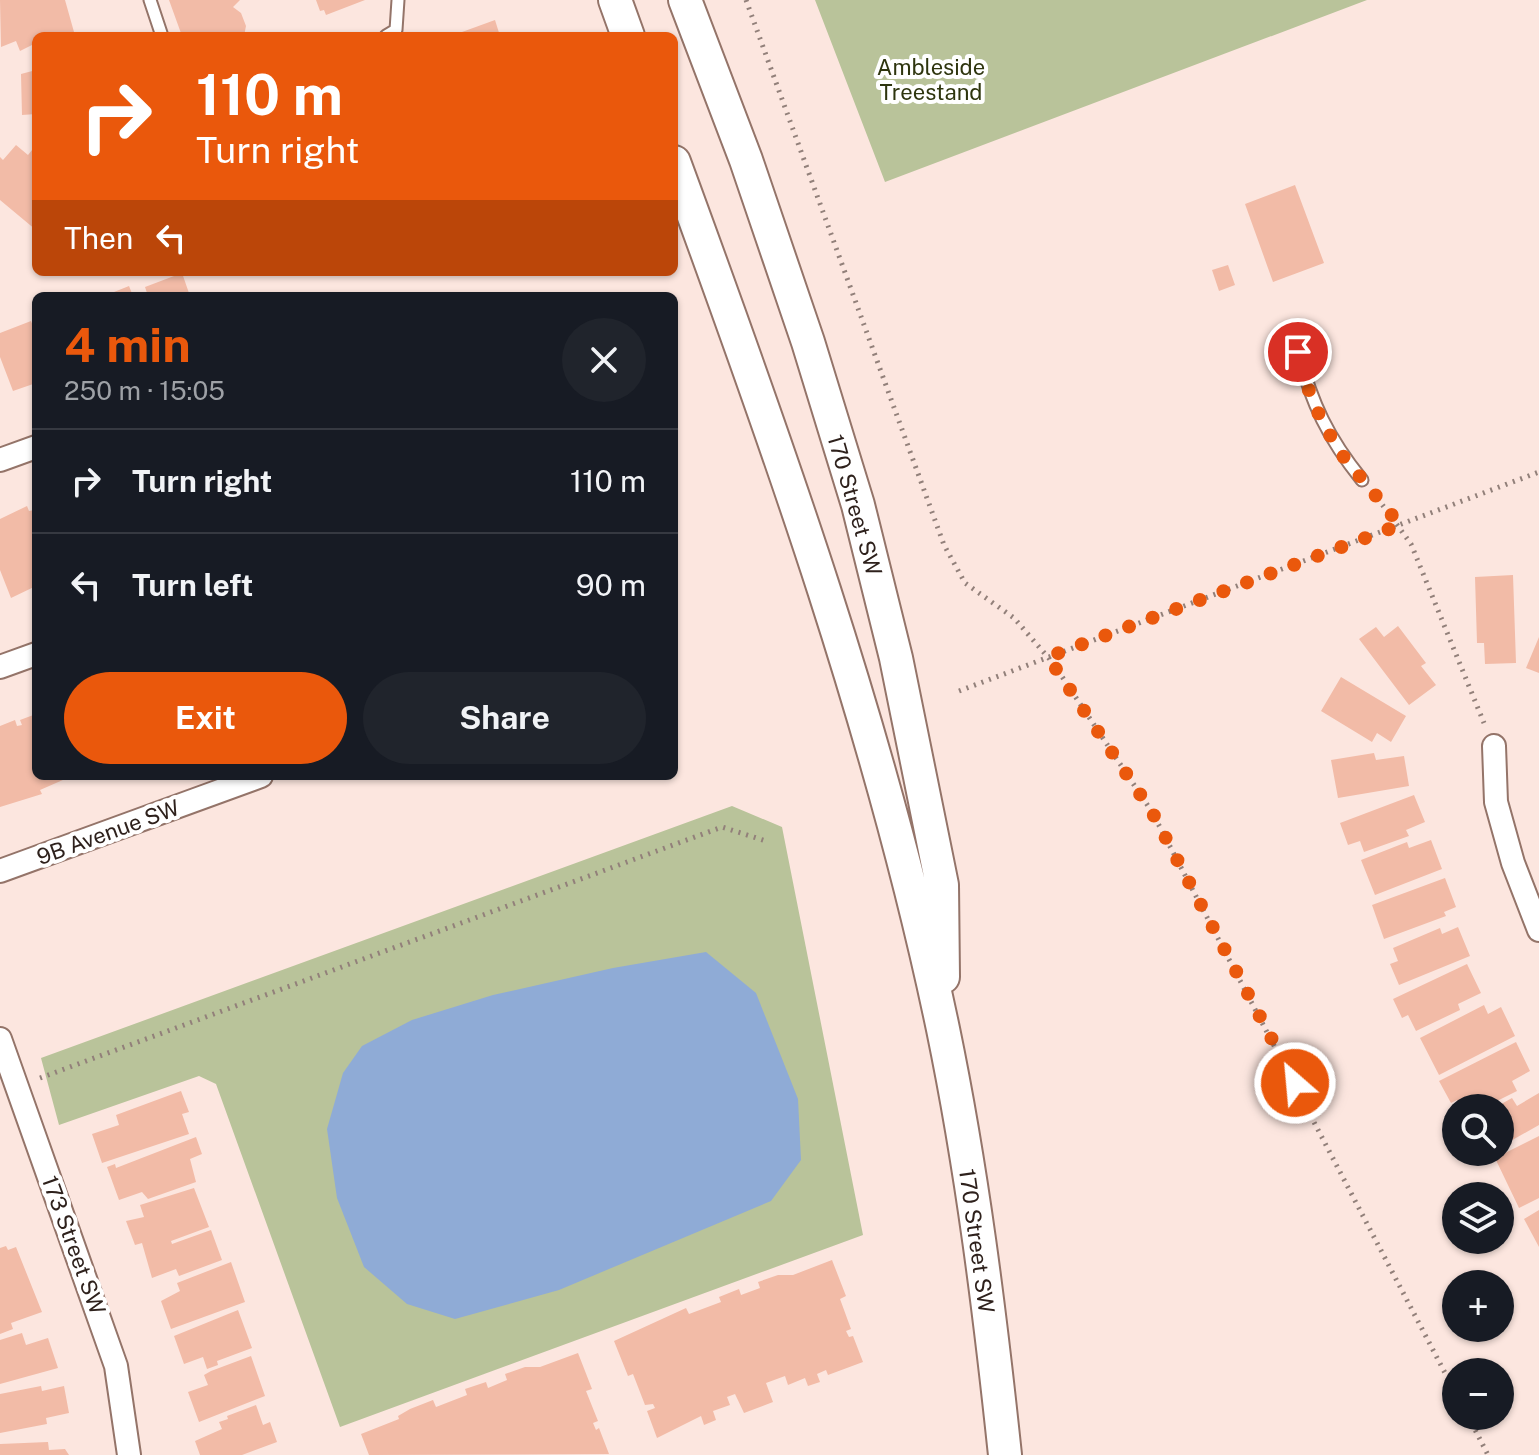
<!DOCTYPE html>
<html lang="en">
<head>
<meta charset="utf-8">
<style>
  :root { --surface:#171b24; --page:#20242c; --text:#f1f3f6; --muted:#9ea1a6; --line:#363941; --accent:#ea580c }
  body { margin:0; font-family:"Public Sans",sans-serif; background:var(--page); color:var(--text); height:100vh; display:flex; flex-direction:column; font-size:30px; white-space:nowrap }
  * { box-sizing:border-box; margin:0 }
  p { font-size:26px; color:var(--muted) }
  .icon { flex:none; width:44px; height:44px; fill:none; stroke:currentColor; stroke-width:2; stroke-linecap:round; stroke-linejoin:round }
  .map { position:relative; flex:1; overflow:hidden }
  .details { position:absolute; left:32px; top:292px; width:646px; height:488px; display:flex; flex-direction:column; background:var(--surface); border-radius:12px; box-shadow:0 2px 6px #0004 }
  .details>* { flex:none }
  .guide { position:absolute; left:32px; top:32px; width:646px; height:244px; border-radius:12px; box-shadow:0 2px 6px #0004; background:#ea580c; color:#fff; overflow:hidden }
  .buttons { position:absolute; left:1442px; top:1094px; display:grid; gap:16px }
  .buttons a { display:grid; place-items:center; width:72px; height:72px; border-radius:50%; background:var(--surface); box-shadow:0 2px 6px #0004; font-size:40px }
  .pin { position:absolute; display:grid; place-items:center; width:68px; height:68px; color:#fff; margin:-34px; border:4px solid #fff; border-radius:50%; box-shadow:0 2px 8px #0007 }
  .me { position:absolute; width:88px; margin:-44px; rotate:333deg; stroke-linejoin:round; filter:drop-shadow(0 0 6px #0008) }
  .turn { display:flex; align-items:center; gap:28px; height:168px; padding:0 32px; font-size:36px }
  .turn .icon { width:104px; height:104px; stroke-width:2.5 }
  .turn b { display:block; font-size:56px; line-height:68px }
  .then { display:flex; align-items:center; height:76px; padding:0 32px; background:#0003; gap:16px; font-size:30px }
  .round { display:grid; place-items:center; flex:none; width:84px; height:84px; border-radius:42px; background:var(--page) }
  .headline { display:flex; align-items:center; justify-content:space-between; height:136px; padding:0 32px }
  h1 { font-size:48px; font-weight:700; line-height:60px; color:var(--accent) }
  .primary-button { display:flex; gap:16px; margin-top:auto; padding:16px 32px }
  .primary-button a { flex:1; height:92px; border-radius:48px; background:var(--accent); color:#fff; font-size:32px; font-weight:700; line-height:92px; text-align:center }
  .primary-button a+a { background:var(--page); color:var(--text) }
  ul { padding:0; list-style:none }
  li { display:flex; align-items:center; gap:24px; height:104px; padding:0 32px; border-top:2px solid var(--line) }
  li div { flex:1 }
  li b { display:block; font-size:30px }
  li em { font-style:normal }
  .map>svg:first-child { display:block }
</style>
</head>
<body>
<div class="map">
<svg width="1539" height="1455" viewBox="0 0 1539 1455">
  <rect width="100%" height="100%" fill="#fce6df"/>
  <path fill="#b9c39a" d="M 815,0 L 1367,0 L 885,182 Z
    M 732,806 L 782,827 L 863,1235 L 340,1427 L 216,1084 L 199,1076 L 59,1125 L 41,1058 Z"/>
  <path fill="#8fabd6" d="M 706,952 L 756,993 L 798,1099 L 801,1160 L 771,1201 L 559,1290 L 455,1319 L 407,1304 L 364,1267 L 337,1198 L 327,1129 L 343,1073 L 362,1046 L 412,1020 L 493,995 L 613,968 Z"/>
  <path fill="#f2bba7" d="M 0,0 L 65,0 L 74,32 L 36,36 L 36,43 L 20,51 L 16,41 L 1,47 Z
    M 169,0 L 240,0 L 233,7 L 241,13 L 246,26 L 244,36 L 182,36 Z
    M 316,0 L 365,0 L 326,15 L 324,10 L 320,11 Z
    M 495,20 L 500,36 L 451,36 Z
    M 36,70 L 36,114 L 22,115 L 21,74 Z
    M 16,145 L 28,155 L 36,145 L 36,230 L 0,200 L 0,157 L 3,160 Z
    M 1295,185 L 1324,263 L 1273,282 L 1245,204 Z
    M 1228,265 L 1235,285 L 1219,291 L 1212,270 Z
    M 182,273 L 190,296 L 148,296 L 145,287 Z
    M 129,286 L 133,296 L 104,296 Z
    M 31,321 L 36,334 L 36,383 L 13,391 L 0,357 L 0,333 Z
    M 36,504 L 36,586 L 11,598 L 0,570 L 0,519 L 27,506 L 29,511 L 34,510 L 32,505 Z
    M 1513,575 L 1516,663 L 1485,664 L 1484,643 L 1477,643 L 1475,577 Z
    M 1398,626 L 1426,663 L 1421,666 L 1436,685 L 1409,705 L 1359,639 L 1376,627 L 1384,637 Z
    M 1539,637 L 1539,673 L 1526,668 Z
    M 1341,677 L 1406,716 L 1391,742 L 1377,733 L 1372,742 L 1321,711 Z
    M 36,714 L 36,776 L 72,776 L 40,790 L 42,794 L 0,807 L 0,726 L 15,720 L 17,726 L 22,725 L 20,720 Z
    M 1374,753 L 1376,760 L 1404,756 L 1409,786 L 1338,798 L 1331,760 Z
    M 1414,795 L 1425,822 L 1406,830 L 1409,836 L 1364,852 L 1360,841 L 1348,845 L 1340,823 Z
    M 1431,840 L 1442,869 L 1375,895 L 1361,860 L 1407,842 L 1409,848 Z
    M 1445,878 L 1456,907 L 1444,912 L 1446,916 L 1384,939 L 1372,905 Z
    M 1458,927 L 1470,956 L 1399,985 L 1390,964 L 1398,961 L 1393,948 L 1440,928 L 1442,934 Z
    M 1467,964 L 1481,993 L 1458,1004 L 1460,1010 L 1416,1031 L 1408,1015 L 1402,1018 L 1393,999 Z
    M 1484,1005 L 1488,1014 L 1501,1007 L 1515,1036 L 1439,1075 L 1420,1038 Z
    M 1516,1042 L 1530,1071 L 1512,1081 L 1517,1091 L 1483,1108 L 1461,1108 L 1457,1100 L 1451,1103 L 1439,1081 Z
    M 181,1091 L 189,1112 L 182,1114 L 189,1134 L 102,1163 L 92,1134 L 119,1125 L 116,1115 Z
    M 1539,1093 L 1539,1125 L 1500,1147 L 1500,1108 L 1494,1108 L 1512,1098 L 1517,1106 Z
    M 1539,1136 L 1539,1198 L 1519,1208 L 1495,1158 Z
    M 196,1137 L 202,1154 L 190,1159 L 196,1182 L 148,1199 L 142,1192 L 119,1200 L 107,1167 L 115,1164 L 116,1168 Z
    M 194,1188 L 209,1227 L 171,1241 L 172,1244 L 211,1230 L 222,1260 L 179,1276 L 176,1269 L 152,1278 L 142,1243 L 135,1245 L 126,1221 L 144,1217 L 140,1205 Z
    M 1539,1210 L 1539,1247 L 1524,1219 Z
    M 6,1246 L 8,1250 L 16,1247 L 42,1312 L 11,1323 L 13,1329 L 0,1334 L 0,1248 Z
    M 832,1260 L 846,1296 L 840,1299 L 851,1329 L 846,1331 L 849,1337 L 853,1336 L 863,1362 L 828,1375 L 826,1370 L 817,1374 L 820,1382 L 808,1386 L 805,1378 L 788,1385 L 785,1376 L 766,1383 L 773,1402 L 744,1413 L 735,1394 L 727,1397 L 730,1405 L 713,1411 L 716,1420 L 704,1425 L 701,1416 L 657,1438 L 647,1411 L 655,1408 L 653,1404 L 645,1405 L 633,1374 L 628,1376 L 614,1341 L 686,1308 L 689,1314 L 721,1302 L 719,1297 L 739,1289 L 741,1295 L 760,1288 L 758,1282 L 778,1275 L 793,1275 Z
    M 231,1262 L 245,1302 L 171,1329 L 161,1301 L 180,1291 L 177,1283 Z
    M 238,1310 L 252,1348 L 217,1361 L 218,1365 L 207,1369 L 203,1357 L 184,1364 L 174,1336 Z
    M 22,1333 L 26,1345 L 48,1338 L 58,1368 L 0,1384 L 0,1340 Z
    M 578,1353 L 592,1389 L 586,1391 L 598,1421 L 593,1423 L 596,1430 L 599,1428 L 609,1454 L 369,1455 L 361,1434 L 399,1419 L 398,1416 L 410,1409 L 433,1400 L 436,1407 L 467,1395 L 465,1389 L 486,1382 L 488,1388 L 507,1380 L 505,1374 L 525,1367 L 540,1367 Z
    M 251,1356 L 265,1396 L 199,1422 L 188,1392 L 208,1385 L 204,1375 L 211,1371 Z
    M 41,1386 L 42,1391 L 64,1386 L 69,1413 L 46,1418 L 47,1424 L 0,1433 L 0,1394 Z
    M 256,1405 L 263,1425 L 270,1422 L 277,1442 L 242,1455 L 200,1455 L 195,1441 L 222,1429 L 219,1422 L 228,1419 L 227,1416 Z
    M 48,1442 L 49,1450 L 65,1449 L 69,1455 L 0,1455 L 0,1444 Z"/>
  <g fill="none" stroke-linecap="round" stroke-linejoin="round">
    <defs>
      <path id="service" d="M 150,0 L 162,36
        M 386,36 L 396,30 L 398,0
        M 1298,352 C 1312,404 1328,438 1362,480"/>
      <path id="minor" d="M 0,460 L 36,447
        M 0,667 L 36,654
        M 1494,746 L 1496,802 L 1513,863 L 1539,930
        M 0,871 L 261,776
        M 0,1039 L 116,1366 L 129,1455"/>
      <path id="secondary" d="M 615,0 L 628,36
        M 685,0 L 746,160 L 808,342 L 858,505 L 896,658 L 942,885 L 943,977
        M 674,162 C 778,445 881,733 943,1029 C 972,1169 990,1313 1005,1455"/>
    </defs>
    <use href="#service" stroke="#947469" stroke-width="15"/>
    <use href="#minor" stroke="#947469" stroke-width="26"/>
    <use href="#secondary" stroke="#947469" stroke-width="36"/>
    <path stroke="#92807a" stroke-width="5" stroke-dasharray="2 6" stroke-linecap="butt" d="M 746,0 L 944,545 L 965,583 L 1014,618 L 1053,663 L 1152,812 L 1456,1394
      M 1373,492 L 1411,544 L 1484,723
      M 959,691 L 1539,472
      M 40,1078 L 722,827 L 766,841
      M 1468,1416 L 1488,1455"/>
    <use href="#service" stroke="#fff" stroke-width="11"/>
    <use href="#minor" stroke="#fff" stroke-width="22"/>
    <use href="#secondary" stroke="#fff" stroke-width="32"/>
  </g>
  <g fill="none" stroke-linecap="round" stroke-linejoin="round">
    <path stroke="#ea580c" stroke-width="14" stroke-dasharray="0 25.2" d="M 1295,1083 L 1152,812 L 1048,657 L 1400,525 L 1338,450 L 1312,401 L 1298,352"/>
  </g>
  <g text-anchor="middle" stroke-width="8" stroke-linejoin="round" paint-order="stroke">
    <g font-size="22" fill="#2e350e" stroke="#fff">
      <text x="931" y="75">Ambleside<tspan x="931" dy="25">Treestand</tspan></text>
    </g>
    <g font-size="22" fill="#2e211c" stroke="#fff">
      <text transform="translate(855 505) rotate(74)" y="8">170 Street SW</text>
      <text transform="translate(108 832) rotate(-20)" y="8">9B Avenue SW</text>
      <text transform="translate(977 1241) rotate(82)" y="8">170 Street SW</text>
      <text transform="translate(74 1245) rotate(70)" y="8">173 Street SW</text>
    </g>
  </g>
</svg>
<div class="buttons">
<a><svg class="icon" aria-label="search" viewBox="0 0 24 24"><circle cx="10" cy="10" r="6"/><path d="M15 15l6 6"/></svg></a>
<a><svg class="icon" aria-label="layers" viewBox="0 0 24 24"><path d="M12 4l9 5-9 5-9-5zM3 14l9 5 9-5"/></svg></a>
<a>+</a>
<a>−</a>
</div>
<div class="pin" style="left:1298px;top:352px;background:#d93025"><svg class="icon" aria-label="arrive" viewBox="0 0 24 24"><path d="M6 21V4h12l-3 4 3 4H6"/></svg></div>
<svg class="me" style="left:1295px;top:1083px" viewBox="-20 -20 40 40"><circle r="17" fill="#ea580c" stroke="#fff" stroke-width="3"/><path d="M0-11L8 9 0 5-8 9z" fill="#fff"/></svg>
<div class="guide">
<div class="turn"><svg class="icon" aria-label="right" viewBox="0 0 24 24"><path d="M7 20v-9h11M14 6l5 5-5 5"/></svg><div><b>110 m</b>Turn right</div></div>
<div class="then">Then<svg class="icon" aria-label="left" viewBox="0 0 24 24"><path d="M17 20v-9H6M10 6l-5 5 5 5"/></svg></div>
</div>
<section class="details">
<div class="headline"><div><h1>4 min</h1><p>250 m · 15:05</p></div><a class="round"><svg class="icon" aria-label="close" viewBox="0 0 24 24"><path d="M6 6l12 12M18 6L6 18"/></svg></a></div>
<ul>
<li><svg class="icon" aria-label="right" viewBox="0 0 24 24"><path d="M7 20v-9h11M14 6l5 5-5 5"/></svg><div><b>Turn right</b></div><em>110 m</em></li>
<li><svg class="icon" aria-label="left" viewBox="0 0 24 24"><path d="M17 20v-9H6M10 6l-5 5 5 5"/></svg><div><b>Turn left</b></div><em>90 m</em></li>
</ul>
<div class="primary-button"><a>Exit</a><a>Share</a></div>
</section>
</div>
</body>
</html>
